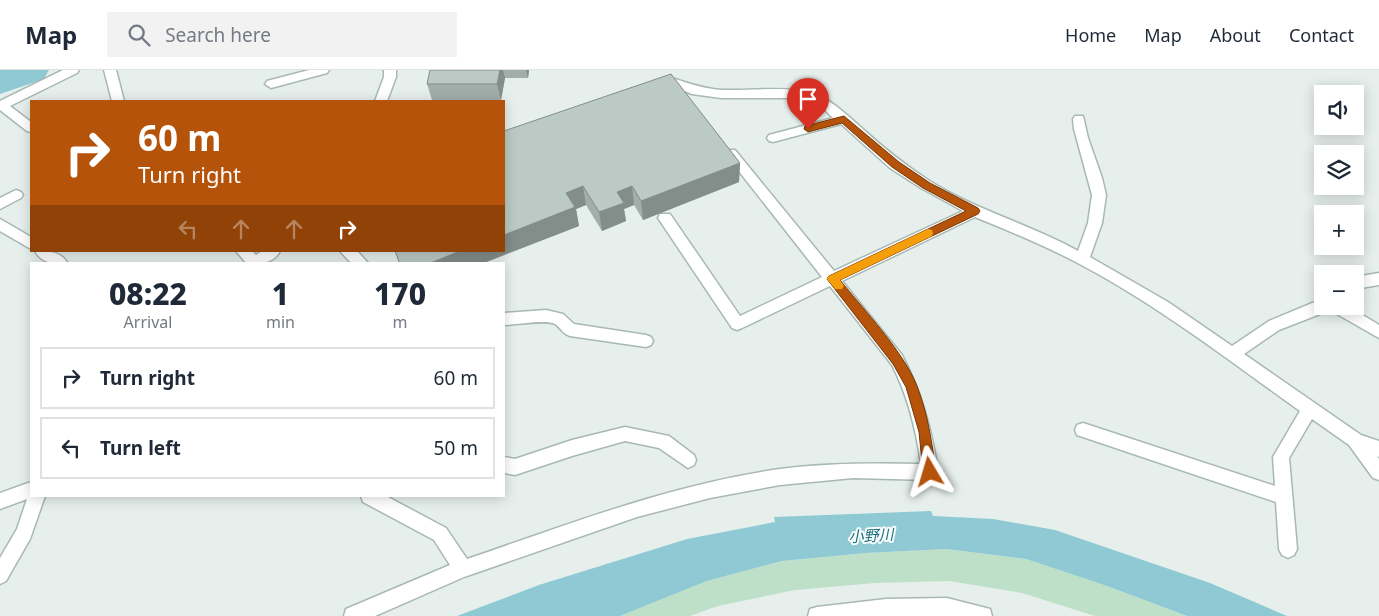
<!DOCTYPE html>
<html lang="en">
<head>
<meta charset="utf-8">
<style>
  :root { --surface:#fff; --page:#f2f2f3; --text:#1f2937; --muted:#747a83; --line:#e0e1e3 }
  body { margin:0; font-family:"Noto Sans","Noto Sans JP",sans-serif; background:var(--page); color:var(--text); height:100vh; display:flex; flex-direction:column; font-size:19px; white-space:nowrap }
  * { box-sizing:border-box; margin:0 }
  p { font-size:16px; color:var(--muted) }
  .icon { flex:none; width:28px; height:28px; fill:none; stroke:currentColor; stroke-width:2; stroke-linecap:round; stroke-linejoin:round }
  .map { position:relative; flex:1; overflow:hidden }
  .drawer { position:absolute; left:30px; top:192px; width:475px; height:235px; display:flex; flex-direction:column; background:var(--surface); border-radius:0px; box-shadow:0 2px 12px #0003 }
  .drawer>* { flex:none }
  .guide { position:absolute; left:30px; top:30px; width:475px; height:152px; border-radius:0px; box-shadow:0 2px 12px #0003; background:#b45309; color:#fff; overflow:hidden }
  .controls { position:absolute; left:1314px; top:15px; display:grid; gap:10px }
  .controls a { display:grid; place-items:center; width:50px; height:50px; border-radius:0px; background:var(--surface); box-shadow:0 2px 12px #0003; font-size:25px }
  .pin { position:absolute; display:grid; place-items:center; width:42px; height:42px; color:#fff; margin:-51px -21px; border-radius:50% 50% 50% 0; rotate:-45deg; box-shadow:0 0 5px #0007 }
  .pin .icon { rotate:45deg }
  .me { position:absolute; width:55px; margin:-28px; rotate:353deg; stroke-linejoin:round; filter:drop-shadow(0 0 4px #0008) }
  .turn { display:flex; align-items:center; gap:18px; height:105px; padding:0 25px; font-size:22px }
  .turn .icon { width:65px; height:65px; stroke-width:2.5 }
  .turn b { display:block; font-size:35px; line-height:42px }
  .lanes { display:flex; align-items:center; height:48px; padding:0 25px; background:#0003; justify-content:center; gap:25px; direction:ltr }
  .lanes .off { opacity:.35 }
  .eta { display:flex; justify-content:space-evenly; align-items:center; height:85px; text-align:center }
  .eta b { font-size:30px; font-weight:800; line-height:35px }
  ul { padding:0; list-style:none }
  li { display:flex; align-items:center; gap:15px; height:62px; margin:0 10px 8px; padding:0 15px; border:2px solid var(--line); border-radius:0px }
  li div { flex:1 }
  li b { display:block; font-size:19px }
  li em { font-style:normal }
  header { display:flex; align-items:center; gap:30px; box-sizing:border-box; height:70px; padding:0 25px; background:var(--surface); border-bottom:1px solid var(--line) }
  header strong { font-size:24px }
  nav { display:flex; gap:28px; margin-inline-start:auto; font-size:18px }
  .search { width:350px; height:45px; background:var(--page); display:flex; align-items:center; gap:12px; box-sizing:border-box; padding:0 18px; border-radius:0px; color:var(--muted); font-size:19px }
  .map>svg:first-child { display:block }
</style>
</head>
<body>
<header>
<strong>Map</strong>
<div class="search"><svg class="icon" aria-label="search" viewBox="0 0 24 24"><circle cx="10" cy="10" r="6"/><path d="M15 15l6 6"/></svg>Search here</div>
<nav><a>Home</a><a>Map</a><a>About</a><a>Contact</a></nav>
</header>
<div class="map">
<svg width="1379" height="546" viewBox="0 0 1379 546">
  <rect width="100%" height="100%" fill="#e6efeb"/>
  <path fill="#bfe0c8" d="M 946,479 L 1026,489 L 1107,516 L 1187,546 L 1095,546 L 1022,523 L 949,511 L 875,513 L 795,520 L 718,536 L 690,546 L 620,546 L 707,511 L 782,491 L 866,483 Z"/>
  <path fill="#8ec9d4" d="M 931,441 L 933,446 L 993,449 L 1055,460 L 1210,513 L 1287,546 L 1187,546 L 1107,516 L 1026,489 L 946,479 L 866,483 L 782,491 L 707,511 L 620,546 L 457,546 L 539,515 L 687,469 L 775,452 L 774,447 Z"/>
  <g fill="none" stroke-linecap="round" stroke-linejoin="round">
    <path fill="#8ec9d4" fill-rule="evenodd" d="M 0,0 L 49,0 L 44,9 L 0,24 Z"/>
    <defs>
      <path id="minor" d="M 63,0 L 79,0 L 77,3 L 10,36 L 31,52 L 31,62 L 27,61 L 0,40 L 0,31 Z
        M 104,0 L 116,0 L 124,31 L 112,31 Z
        M 309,0 L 329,0 L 327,3 L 271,18 L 265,14 L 267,11 Z
        M 384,0 L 396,0 L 396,7 L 387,31 L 375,31 L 384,7 Z
        M 675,9 C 691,14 705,19 723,20 C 748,21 795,15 817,25 C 836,33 850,48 865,61 C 885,79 905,95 928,110 C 975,140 1030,154 1078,181 L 1088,153 L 1092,125 L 1074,59 L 1073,49 L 1075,46 L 1083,46 L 1088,68 L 1102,108 L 1106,125 L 1102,153 L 1090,187 L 1168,232 L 1232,276 L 1269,251 L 1322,229 L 1322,236 L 1348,236 L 1379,255 L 1379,268 L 1330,240 L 1328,237 L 1320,244 L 1279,260 L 1244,284 L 1361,365 L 1379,371 L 1379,387 L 1377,386 L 1379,389 L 1379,410 L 1373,408 L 1349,375 L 1312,349 L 1289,388 L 1297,479 L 1294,485 L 1288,488 L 1282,485 L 1279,479 L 1276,432 L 1077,365 L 1075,360 L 1077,355 L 1083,353 L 1275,416 L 1273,387 L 1300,341 C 1223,286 1147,227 1062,185 C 1034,171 1004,159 975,147 L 842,211 L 902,285 C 922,323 932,360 938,402 L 936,408 L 930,410 L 853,408 L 780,415 L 710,428 L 637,447 L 464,507 L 375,546 L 344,546 L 346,539 L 450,495 L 434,470 L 363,432 L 361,426 L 386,426 L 446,458 L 467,489 C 570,454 672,414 780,399 C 827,393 873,393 921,394 C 916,359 908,326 892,295 L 830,216 L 742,258 L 737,260 L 732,258 L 658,148 L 660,144 L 670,144 L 740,246 L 822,207 L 727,86 L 725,83 L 727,80 L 735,80 L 834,201 L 963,141 L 921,118 L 890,98 L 841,54 L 773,72 L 769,71 L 767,68 L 769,65 L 833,48 L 824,39 L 809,31 L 793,28 L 721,28 L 692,24 L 675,17 L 661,22 L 655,18 L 657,15 Z
        M 16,120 L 21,122 L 23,125 L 21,128 L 0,139 L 0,128 Z
        M 0,149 L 31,167 L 31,179 L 0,161 Z
        M 35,181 C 48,181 61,181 68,194 C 55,194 42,194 35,181 Z
        M 236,181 L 252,181 L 256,185 L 262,181 L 280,181 C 273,194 260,194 247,194 Z
        M 340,181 L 357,181 L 369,194 L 352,194 Z
        M 1379,203 L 1379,215 L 1355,219 L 1355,207 Z
        M 546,240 L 563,244 L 574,254 L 646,265 L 651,267 L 653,271 L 651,275 L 646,277 L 570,266 C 563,264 561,258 555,254 C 546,249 515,255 504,255 L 504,243 Z
        M 625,357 L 669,366 L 694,385 L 696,390 L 694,395 L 688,398 L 659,378 L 625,371 L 572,386 L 515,405 L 504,403 L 504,387 L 515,389 L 572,370 Z
        M 31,412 L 31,426 L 45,426 L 30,469 L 6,511 L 0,514 L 0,488 L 17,459 L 27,429 L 0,439 L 0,423 Z
        M 947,528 L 990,539 L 992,546 L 808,546 L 810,539 L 817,537 L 886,529 Z"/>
    </defs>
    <use href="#minor" stroke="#a8b8b2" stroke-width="3"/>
    <use href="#minor" fill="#fff" fill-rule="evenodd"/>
  </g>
  <path fill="#a1aea9" d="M 430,0 L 529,0 L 528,8 L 505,8 L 501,30 L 432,30 L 427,14 Z
    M 671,4 L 740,93 L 739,112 L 643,150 L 634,135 L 624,139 L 626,151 L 602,161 L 586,135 L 576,139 L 579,156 L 481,194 Z"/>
  <path fill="#838d89" d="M 500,0 L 503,0 L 505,8 L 501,30 L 497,14 Z
    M 526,0 L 529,0 L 528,8 Z
    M 740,93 L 739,112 L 643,150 L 641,131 Z
    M 583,116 L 586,135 L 576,139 L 579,156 L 481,194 L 428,194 L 460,181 L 504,181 L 504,165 L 566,123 Z
    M 632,116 L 634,135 L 624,139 L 626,151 L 602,161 L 599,142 L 617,122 Z"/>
  <path fill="#bbcac4" stroke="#838d89" d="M 430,0 L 500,0 L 497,14 L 427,14 Z
    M 671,4 L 740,93 L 641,131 L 632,116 L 617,122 L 624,133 L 599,142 L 583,116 L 566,123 L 575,137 L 504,165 L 504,61 Z
    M 395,181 L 460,181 L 428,194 L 400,194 Z"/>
  <path fill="#b45309" stroke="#753606" d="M 844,46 L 899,92 L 930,113 L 978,138 L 980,141 L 978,144 L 840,210 C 863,239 904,282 917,316 C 928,344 932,373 936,402 L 934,407 L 930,408 L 925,407 L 923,402 L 919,362 L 906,317 L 893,294 L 827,209 L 829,206 L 966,141 L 923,118 L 892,97 L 842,53 L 808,62 L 804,59 L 805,56 Z"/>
  <path fill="#f59e0b" d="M 928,159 L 932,160 L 933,163 L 932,166 L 840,210 L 844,216 L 842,219 L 835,219 L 827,209 L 829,206 Z"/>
  <g text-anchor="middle" stroke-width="4" stroke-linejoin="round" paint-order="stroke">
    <g font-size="15" font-style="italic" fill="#1c6f80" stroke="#f7fbf9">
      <text transform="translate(871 466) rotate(-3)" y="5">小野川</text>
    </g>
  </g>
</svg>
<div class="controls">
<a><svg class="icon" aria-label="sound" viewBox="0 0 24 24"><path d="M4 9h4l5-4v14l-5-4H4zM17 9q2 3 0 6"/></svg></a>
<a><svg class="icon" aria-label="layers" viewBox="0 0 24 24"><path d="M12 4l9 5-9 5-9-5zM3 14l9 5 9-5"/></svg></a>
<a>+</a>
<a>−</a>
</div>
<div class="pin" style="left:808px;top:59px;background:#d93025"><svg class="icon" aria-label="arrive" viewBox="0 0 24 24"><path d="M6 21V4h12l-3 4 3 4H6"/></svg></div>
<svg class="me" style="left:930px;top:402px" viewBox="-20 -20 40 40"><path d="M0-17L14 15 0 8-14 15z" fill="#b45309" stroke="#fff" stroke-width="4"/></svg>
<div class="guide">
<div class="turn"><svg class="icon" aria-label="right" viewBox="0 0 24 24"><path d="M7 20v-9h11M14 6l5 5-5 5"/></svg><div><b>60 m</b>Turn right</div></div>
<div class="lanes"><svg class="icon off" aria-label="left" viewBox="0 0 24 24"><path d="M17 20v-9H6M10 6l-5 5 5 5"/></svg><svg class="icon off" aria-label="ahead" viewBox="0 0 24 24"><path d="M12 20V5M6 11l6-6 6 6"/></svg><svg class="icon off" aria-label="ahead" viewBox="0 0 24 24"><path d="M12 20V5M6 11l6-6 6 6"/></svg><svg class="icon" aria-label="right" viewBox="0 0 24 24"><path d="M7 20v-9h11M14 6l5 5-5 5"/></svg></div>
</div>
<section class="drawer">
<div class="eta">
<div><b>08:22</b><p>Arrival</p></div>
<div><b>1</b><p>min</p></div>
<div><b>170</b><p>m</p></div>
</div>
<ul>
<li><svg class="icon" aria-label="right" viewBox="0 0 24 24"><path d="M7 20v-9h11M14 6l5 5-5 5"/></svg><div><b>Turn right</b></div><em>60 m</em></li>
<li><svg class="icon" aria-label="left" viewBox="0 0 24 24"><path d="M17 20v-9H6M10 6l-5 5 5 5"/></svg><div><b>Turn left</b></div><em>50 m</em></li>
</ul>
</section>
</div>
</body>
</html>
